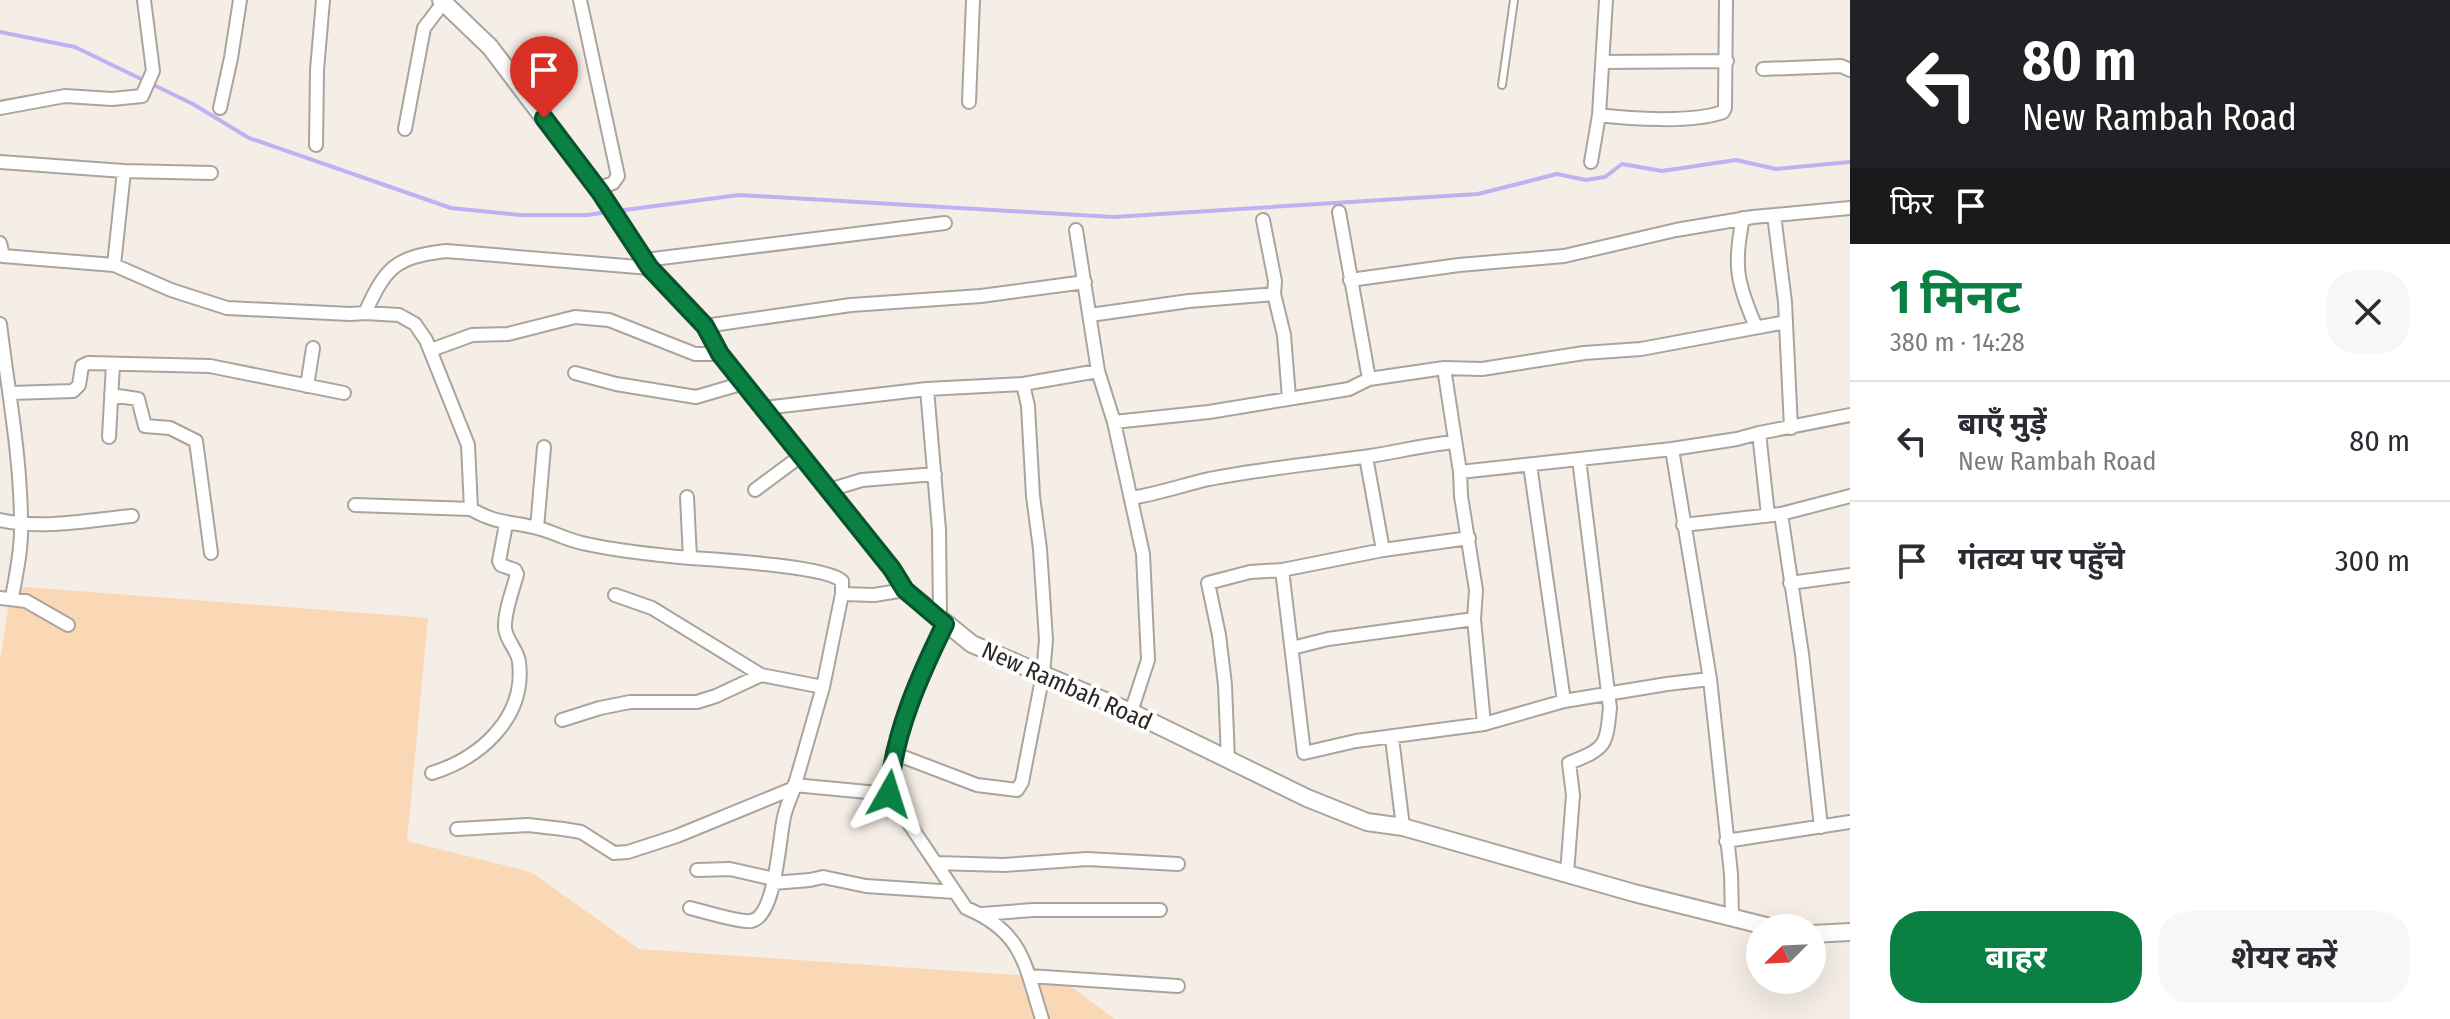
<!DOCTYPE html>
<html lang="hi">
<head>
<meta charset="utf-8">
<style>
  :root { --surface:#fff; --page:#f7f7f7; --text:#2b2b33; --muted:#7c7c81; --line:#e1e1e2; --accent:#0b8043 }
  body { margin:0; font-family:"Fira Sans Condensed","Noto Sans Devanagari",sans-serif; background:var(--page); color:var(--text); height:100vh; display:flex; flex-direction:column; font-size:30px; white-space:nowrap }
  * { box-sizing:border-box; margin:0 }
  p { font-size:26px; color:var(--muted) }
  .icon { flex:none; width:44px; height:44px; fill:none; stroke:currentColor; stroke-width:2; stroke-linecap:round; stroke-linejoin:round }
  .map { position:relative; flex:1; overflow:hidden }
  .side { display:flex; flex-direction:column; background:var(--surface); width:600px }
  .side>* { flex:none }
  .hud { background:#202124; color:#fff; overflow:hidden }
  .needle { width:52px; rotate:246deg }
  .buttons { position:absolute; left:1746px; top:914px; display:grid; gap:16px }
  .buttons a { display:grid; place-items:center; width:80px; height:80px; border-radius:50%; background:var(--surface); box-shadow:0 8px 32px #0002; font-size:40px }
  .pin { position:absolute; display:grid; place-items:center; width:68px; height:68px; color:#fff; margin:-82px -34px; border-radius:50% 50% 50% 0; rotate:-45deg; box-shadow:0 0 8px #0007 }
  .pin .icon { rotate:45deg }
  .me { position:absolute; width:88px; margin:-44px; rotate:6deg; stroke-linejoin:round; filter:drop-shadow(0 0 6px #0008) }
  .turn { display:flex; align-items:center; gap:28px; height:168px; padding:0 40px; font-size:36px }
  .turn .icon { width:104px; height:104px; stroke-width:2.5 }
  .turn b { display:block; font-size:56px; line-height:68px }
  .then { display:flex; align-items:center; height:76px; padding:0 40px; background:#0003; gap:16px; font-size:30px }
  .round { display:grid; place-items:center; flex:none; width:84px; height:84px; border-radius:32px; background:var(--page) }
  .summary { display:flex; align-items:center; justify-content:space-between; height:136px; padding:0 40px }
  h1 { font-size:48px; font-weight:700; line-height:60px; color:var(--accent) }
  .primary-button { display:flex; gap:16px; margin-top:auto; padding:16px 40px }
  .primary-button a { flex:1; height:92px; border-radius:32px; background:var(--accent); color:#fff; font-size:32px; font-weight:700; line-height:92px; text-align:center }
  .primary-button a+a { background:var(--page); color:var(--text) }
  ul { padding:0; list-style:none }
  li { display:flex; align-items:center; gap:24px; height:120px; padding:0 40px; border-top:2px solid var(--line) }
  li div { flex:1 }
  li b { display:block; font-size:30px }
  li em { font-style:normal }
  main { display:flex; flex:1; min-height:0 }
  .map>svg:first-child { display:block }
</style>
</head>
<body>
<main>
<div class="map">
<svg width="1850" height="1019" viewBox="0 0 1850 1019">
  <rect width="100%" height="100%" fill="#f5eee6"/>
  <path fill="#fad8b6" d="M 12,586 L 428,618 L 407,841 L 531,872 L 639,949 L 1059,978 L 1115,1019 L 0,1019 L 0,659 Z"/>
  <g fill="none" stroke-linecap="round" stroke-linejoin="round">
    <path stroke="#bfb1f2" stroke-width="4" d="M 0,32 L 75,47 L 193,104 L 249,138 L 451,208 L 520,215 L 587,215 L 608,212
      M 617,211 L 739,195 L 1113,217 L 1478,194 L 1557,174 L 1586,180 L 1605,177 L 1622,164 L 1662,171 L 1736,160 L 1776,169 L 1850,162"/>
    <defs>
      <path id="service" d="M 1502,85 L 1514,0"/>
      <path id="minor" d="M 580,0 L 618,176 L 613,183 L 597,189
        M 1602,62 L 1727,61
        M 1763,69 L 1841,66 L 1850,70
        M 969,102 L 973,0
        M 0,108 L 65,96 L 112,99 L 142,96 L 153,71 L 144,0
        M 220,108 L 231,58 L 240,0
        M 1599,115 C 1631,119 1693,123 1723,112 L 1725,108 L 1726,0
        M 405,129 L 424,28 L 443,3
        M 316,145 L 317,70 L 323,0
        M 0,162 L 124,171 L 114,265
        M 1591,162 L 1599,115 L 1606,0
        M 124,171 L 211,173
        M 1339,212 L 1369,379
        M 1774,215 L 1785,302 L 1791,428
        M 1743,218 C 1733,266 1737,283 1756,327
        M 1263,220 L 1275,281 L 1274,294 L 1284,335 L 1289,398
        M 1076,230 L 1098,371
        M 0,243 L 3,256 L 114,265 L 171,290 L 227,308 L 350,314 L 365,313 C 386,267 395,257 446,251 L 650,268
        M 645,260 L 945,223
        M 1350,280 L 1459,265 L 1564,256 L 1676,230 L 1753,217 L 1850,208
        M 365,313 L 399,315 L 415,324 L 426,340 L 468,445 L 471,509 C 498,525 513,521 541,529 C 555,533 568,540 582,543 C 617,551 655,555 691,558 C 719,560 825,566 842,581 L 842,594
        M 1090,315 L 1189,301 L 1274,294
        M 0,324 C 8,391 21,457 21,525 C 22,549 16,574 12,598
        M 705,326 L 851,305 L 981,296 L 1085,282
        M 431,350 L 472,335 L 508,334 L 575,317 L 609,320 L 695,354 L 720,354
        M 1444,368 L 1482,369 L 1584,353 L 1641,349 L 1786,322
        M 575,373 L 616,384 L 696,397 L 744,383
        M 307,386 L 313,348
        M 927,389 L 939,530 L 940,619
        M 11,393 L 73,391 L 79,385 L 82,366 L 88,363 L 210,366 L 344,393
        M 111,395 L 138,399 L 145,426 L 170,428 L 196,441 L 211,553
        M 764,408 L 927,389 L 1023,384 L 1098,371 L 1114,422 L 1143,554 L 1148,660 L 1131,712
        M 1114,422 L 1209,412 L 1349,389 L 1369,379 L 1444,368 L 1460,472 L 1672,449
        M 1759,433 L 1850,415
        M 109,437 L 113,364
        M 1366,457 L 1383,550
        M 1460,472 L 1461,496 L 1476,590 L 1474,619 L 1484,724
        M 755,490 L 802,455
        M 829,490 L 862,480 L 935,474
        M 687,497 L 690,558
        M 1131,498 C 1157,494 1183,485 1209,479 C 1260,469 1311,464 1363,457 C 1393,453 1423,445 1454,442
        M 355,505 L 471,509
        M 1781,514 L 1802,654 L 1821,827
        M 0,520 C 43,530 89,520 132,516
        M 1683,525 L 1781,514 L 1850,496
        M 537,528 L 544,447
        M 1282,570 L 1304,753 L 1356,741 L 1484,724 L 1564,701 L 1530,465
        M 1790,583 L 1850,575
        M 615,595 L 652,608 L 761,675 L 823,687
        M 0,598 L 26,601 L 68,625
        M 945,624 L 916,692 L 893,753 L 889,794 L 966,908 C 1024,932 1025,966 1042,1019
        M 1292,648 L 1328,639 L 1474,619
        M 1564,701 L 1667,684 L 1710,679
        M 562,720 L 600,708 L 630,702 L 697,702 L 716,696 L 761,675
        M 1392,738 L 1403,827
        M 893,753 L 977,785 L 1017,790 L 1022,782 L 1043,674 L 1046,640 L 1040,549 L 1033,496 L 1028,406 L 1023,384
        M 1228,760 L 1225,685 L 1219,635 L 1208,583 L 1250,572 L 1282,570 L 1383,550 L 1469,538
        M 432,773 C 480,758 526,718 519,662 C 518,650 506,641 505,628 C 504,612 513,590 517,574 L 515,570 L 501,565 L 499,561 L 506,524
        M 794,785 L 889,794
        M 457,829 L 528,825 L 563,829 L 581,832 L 614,853 L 628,852 L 677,836 L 794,788 L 823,687 L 842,594 L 874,595 L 905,590
        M 1726,841 L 1850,822
        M 936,863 L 1004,865 L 1087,859 L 1178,864
        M 697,870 L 730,869 L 774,879
        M 1567,873 L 1573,795 L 1569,763 C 1606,748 1606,747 1610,708 L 1579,459
        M 773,883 L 810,880 L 823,877 L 866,886 L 955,892
        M 690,908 C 702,911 741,923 751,921 C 776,917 779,838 784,817 C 786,807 791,797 794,788
        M 982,914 L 1033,910 L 1160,910
        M 1732,918 L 1731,874 L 1710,679 L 1672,449 L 1737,439 L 1759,433 L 1768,515
        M 1029,976 L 1178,986"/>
      <path id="tertiary" d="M 441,0 L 490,47 L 600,192 L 650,268 L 705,326 L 720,354 L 892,569 L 905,590 L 972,644 L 1131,712 L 1307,798 L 1367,822 L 1403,827 L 1634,893 L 1774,928
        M 1812,934 L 1850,932"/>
    </defs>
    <use href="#service" stroke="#aba49d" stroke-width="10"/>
    <use href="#minor" stroke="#aba49d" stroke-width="16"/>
    <use href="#tertiary" stroke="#aba49d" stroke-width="20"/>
    <use href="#service" stroke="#fff" stroke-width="6"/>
    <use href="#minor" stroke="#fff" stroke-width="12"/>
    <use href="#tertiary" stroke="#fff" stroke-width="16"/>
  </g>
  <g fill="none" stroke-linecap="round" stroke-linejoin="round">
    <defs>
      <path id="route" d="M 544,118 L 600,192 L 650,268 L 705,326 L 720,354 L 892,569 L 905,590 L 945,624 C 919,677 893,735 889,794"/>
    </defs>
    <use href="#route" stroke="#07532c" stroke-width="20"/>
    <use href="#route" stroke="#0b8043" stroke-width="14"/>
  </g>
  <g text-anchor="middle" stroke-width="8" stroke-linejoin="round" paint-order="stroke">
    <g font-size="24" fill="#2b2826" stroke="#fff">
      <text transform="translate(1067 686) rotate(24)" y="8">New Rambah Road</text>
    </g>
  </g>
</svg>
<div class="buttons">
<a><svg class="needle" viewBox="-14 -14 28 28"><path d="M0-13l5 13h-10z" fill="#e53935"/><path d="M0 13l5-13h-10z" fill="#7c7c81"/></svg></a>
</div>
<div class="pin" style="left:544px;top:118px;background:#d93025"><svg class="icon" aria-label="arrive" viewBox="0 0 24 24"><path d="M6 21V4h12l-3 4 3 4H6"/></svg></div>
<svg class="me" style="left:889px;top:794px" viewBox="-20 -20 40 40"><path d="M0-17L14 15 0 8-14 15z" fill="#0b8043" stroke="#fff" stroke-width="4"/></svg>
</div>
<section class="side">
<div class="hud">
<div class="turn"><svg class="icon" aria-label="left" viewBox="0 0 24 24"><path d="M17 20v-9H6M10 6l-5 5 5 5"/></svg><div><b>80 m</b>New Rambah Road</div></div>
<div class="then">फिर<svg class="icon" aria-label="arrive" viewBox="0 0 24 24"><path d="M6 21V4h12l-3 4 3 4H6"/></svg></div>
</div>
<div class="summary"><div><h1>1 मिनट</h1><p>380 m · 14:28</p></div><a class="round"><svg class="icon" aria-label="close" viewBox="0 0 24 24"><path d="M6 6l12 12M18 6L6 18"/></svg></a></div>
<ul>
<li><svg class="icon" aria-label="left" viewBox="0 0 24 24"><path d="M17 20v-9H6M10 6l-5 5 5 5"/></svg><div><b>बाएँ मुड़ें</b><p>New Rambah Road</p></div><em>80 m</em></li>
<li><svg class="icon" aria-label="arrive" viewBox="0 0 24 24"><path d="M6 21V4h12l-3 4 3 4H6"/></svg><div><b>गंतव्य पर पहुँचे</b></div><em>300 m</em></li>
</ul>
<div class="primary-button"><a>बाहर</a><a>शेयर करें</a></div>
</section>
</main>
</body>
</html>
